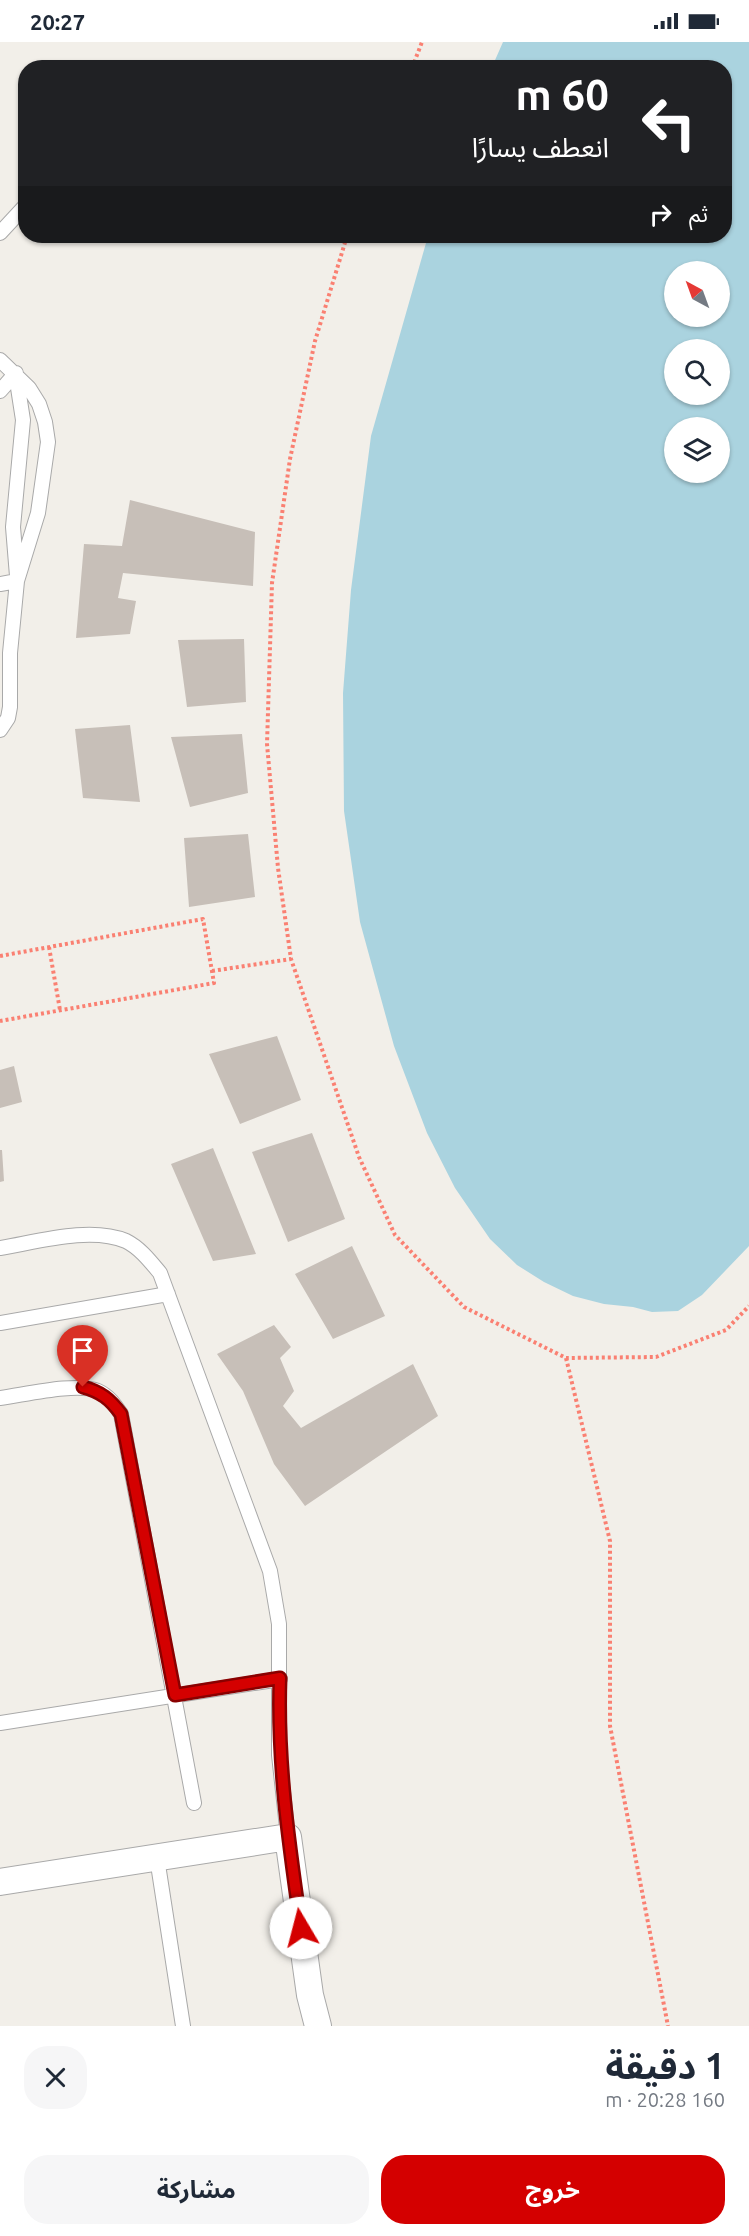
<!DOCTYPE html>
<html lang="ar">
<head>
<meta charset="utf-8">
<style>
  :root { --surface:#fff; --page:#f6f6f7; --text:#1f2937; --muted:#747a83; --accent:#d40000 }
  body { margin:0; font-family:Ubuntu,"Noto Sans Arabic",sans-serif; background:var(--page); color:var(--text); direction:rtl; height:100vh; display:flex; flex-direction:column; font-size:22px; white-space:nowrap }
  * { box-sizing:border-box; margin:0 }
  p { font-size:20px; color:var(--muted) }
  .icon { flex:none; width:33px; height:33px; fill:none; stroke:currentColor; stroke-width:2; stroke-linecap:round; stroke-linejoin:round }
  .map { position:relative; height:1984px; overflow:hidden; direction:ltr }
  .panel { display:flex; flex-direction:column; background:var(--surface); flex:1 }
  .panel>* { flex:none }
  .banner { position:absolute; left:18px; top:18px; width:714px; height:183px; border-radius:24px; box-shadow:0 2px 4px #0004; direction:rtl; background:#202124; color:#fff; overflow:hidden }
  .needle { width:39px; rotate:319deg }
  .tools { position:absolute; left:664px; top:219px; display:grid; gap:12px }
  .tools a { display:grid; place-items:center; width:66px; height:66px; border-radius:50%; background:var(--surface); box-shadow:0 2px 4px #0004; font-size:30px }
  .pin { position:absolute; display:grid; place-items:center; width:51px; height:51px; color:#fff; margin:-62px -26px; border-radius:50% 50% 50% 0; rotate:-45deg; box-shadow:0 0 6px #0007 }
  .pin .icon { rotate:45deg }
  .me { position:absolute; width:66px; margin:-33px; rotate:352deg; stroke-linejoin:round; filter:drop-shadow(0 0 4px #0008) }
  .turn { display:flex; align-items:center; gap:21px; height:126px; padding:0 24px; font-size:27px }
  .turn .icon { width:78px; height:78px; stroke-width:2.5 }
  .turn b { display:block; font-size:42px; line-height:51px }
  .then { display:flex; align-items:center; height:57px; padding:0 24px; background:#0003; gap:12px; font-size:22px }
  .round { display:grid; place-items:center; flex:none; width:63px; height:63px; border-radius:24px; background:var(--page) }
  .overview { display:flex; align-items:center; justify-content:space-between; height:102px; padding:0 24px }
  h1 { font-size:36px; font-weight:700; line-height:45px }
  .primary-button { display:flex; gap:12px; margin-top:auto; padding:12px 24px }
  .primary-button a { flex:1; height:69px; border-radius:24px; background:var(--accent); color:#fff; font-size:24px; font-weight:700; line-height:69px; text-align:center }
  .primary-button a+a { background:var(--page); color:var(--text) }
  .status { display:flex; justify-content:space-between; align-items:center; height:42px; padding:0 30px; background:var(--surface); direction:ltr }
  .status svg { height:16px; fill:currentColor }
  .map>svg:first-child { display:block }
</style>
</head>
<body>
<div class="status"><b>20:27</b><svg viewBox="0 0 49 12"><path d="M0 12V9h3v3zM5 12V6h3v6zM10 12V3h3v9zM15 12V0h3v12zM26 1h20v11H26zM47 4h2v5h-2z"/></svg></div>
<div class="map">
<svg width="749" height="1984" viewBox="0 0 749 1984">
  <rect width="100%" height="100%" fill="#f2efe9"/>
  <path fill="#aad3df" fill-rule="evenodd" d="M 503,0 L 749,0 L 749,1204 L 702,1253 L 678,1269 L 652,1270 L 633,1265 L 604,1262 L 573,1254 L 544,1240 L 517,1223 L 490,1197 L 455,1146 L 427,1091 L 394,1004 L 360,880 L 344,769 L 343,651 L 351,548 L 371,394 L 428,194 L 724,194 L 724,26 L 492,25 ZM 675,230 L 720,230 L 720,274 L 675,274 ZM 675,308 L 720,308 L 720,352 L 675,352 ZM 675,386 L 720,386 L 720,430 L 675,430 Z"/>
  <path fill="#c7bfb8" d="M 130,458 L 255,490 L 253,544 L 123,531 L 118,556 L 136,559 L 130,592 L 76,596 L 84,502 L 122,504 Z
    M 244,597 L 246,660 L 187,665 L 178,598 Z
    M 130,683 L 140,760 L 83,756 L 75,687 Z
    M 242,692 L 248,751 L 190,765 L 171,695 Z
    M 248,792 L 255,855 L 189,865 L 184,796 Z
    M 277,994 L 301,1058 L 240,1082 L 209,1012 Z
    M 14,1024 L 22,1060 L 0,1066 L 0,1028 Z
    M 312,1091 L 345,1177 L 288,1200 L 252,1110 Z
    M 213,1106 L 256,1212 L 213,1219 L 171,1122 Z
    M 0,1108 L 2,1108 L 4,1139 L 0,1140 Z
    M 352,1204 L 385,1274 L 333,1297 L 295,1232 Z
    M 274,1283 L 291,1305 L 280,1316 L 294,1349 L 283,1364 L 301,1386 L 413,1322 L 438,1374 L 305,1464 L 274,1422 L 243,1349 L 217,1312 Z"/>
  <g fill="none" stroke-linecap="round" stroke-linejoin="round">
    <defs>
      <path id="lane" d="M 0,191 L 26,163
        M 0,318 L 29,346 L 39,362 L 45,380 L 48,400 L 38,471 L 17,539 L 10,611 L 10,665 L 8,676 L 0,688
        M 16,333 L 23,378 L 13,485 L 17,534
        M 0,349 L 16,331
        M 0,542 L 17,539
        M 0,1206 C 37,1200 90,1184 126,1199 C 140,1206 150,1219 160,1231 L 270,1529 L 279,1582 L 279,1713 L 288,1795
        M 0,1281 L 168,1252
        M 0,1356 C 24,1353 77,1340 98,1349 C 109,1354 115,1363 121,1372 L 194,1761
        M 0,1681 L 280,1637
        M 157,1816 L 183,1984"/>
      <path id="street" d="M 0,1840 L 288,1795 L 310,1953 L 318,1984"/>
    </defs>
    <use href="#lane" stroke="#a9a9a9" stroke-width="16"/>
    <use href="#street" stroke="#a9a9a9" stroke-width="28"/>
    <path stroke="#fa8072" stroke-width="4" stroke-dasharray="3 3" stroke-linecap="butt" d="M 412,26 L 422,0
      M 347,194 L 315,299 L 290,417 L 272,541 L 267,702 L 278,826 L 291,917 L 359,1115 L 395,1193 L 464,1265 L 566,1316 L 656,1315 L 726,1288 L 749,1264
      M 49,905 L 60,968
      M 0,914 L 203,877 L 214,941 L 0,979
      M 212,929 L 291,917
      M 566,1316 L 610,1499 L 610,1684 L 668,1984"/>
    <use href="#lane" stroke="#fff" stroke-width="14"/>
    <use href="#street" stroke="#fff" stroke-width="26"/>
  </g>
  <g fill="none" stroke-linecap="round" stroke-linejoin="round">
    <defs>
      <path id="route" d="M 83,1345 C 101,1350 110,1357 121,1372 L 175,1653 L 280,1636 C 277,1721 289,1802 301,1886"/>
    </defs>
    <use href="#route" stroke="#8a0000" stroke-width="15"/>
    <use href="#route" stroke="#d40000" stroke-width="10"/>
  </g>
</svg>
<div class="tools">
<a><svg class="needle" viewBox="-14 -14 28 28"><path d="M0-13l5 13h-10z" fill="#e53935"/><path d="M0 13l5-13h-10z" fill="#747a83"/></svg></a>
<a><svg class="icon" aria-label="search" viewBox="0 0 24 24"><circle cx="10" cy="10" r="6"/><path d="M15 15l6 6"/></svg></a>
<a><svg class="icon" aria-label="layers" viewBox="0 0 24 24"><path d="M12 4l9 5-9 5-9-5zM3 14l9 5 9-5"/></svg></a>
</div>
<div class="pin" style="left:83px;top:1345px;background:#d93025"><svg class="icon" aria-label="arrive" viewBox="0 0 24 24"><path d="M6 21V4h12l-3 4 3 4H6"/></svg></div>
<svg class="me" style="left:301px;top:1886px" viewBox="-20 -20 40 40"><circle r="19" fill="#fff"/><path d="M0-13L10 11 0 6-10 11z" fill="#d40000"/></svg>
<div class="banner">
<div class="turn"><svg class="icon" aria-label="left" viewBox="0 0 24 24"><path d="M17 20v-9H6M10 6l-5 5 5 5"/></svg><div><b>60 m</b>انعطف يسارًا</div></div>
<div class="then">ثم<svg class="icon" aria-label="right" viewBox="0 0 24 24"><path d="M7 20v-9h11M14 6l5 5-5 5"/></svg></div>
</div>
</div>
<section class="panel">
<div class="overview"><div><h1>1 دقيقة</h1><p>160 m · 20:28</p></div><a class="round"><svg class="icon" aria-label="close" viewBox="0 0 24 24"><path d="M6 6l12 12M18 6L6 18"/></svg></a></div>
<div class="primary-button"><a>خروج</a><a>مشاركة</a></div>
</section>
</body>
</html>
